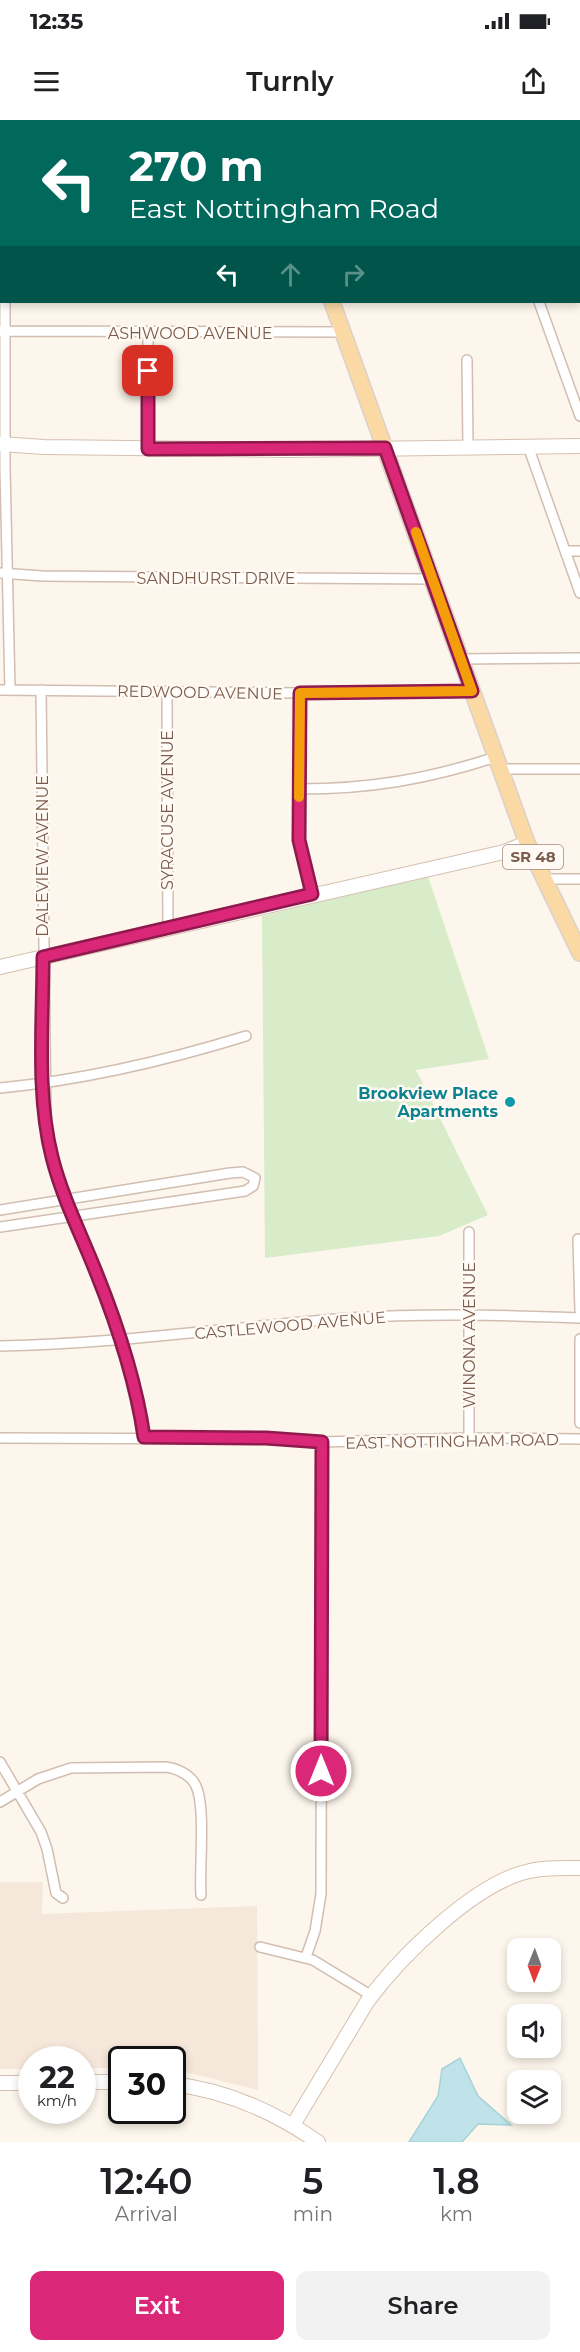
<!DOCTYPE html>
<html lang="en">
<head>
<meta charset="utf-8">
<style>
  :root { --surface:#fff; --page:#f2f2f2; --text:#202124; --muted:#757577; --accent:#db2777 }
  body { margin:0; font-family:Montserrat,sans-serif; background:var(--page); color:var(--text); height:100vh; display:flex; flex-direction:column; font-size:22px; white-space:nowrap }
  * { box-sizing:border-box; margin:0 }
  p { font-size:20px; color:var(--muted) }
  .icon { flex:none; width:33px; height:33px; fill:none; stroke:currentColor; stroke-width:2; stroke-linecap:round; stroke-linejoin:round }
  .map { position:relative; height:2022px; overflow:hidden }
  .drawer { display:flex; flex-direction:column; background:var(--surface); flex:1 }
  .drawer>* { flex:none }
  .guide { position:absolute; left:0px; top:0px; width:580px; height:183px; box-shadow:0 3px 9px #0003; background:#00695c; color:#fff; overflow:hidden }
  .needle { width:39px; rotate:181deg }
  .controls { position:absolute; left:507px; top:1818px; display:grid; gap:12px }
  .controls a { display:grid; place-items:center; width:54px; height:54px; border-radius:12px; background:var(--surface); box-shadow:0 3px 9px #0003; font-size:30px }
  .speed { position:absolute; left:18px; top:1926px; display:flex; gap:12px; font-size:30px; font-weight:700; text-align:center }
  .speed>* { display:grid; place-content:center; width:78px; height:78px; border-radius:50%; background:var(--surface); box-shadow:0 3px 9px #0003; line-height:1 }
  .speed small { font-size:15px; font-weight:400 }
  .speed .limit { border:3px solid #111; border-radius:9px; background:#fff; color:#111 }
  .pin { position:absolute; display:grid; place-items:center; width:51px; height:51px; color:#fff; margin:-26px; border-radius:12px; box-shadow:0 3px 9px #0006 }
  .me { position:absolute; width:66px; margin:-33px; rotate:0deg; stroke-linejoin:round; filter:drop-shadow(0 0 4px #0008) }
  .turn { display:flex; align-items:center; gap:21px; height:126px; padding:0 30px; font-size:27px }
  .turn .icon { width:78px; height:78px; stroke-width:2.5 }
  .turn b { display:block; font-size:42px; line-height:51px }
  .lanes { display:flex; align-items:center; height:57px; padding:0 30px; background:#0003; justify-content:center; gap:30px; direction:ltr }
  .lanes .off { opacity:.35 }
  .eta { display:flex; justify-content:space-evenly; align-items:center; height:102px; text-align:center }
  .eta b { font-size:36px; font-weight:600; line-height:42px }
  .primary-button { display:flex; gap:12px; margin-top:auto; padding:12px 30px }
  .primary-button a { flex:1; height:69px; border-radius:12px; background:var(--accent); color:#fff; font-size:24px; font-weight:600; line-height:69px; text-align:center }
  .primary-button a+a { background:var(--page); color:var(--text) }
  .status { display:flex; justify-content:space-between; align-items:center; height:42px; padding:0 30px; background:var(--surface); direction:ltr }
  .status svg { height:16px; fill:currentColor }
  header { display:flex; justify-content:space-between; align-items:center; height:78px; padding:0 30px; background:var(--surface); font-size:27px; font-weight:600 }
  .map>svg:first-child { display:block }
</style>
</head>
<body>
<div class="status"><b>12:35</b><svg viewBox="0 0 49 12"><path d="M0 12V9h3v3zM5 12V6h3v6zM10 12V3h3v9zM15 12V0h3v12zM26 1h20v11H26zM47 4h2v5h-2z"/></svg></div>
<header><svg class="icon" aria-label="menu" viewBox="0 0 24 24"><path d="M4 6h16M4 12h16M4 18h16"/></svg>Turnly<svg class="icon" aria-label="share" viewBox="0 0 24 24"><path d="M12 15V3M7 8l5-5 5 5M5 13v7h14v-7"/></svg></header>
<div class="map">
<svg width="580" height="2022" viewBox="0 0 580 2022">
  <rect width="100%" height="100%" fill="#fdf6ec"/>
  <path fill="#f5e8da" d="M 0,1762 L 43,1762 L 42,1794 L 257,1786 L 258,1970 L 173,1949 L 172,1940 L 122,1940 L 121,1948 L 83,1948 L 82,1940 L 32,1940 L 31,1949 L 0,1949 Z"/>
  <path fill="#d8ecc9" d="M 502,0 L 580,0 L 580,164 L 579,2 Z
    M 428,756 L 489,939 L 416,950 L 488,1095 L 439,1116 L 265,1138 L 262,796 Z"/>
  <path fill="#bfe3e8" stroke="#a5d3da" stroke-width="1.5" d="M 460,1938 L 478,1976 L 511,2005 L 478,2004 L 462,2022 L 409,2022 L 438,1976 L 442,1949 Z"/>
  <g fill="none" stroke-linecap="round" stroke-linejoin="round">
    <defs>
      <path id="street" d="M 492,2 L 492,0
        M 5,182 L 5,348 L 10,570
        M 539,182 L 580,296
        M 1,211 L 343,212
        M 467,240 L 468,326
        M 528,326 L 580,473
        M 148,329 L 148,212
        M 565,431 L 580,431
        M 0,453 L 42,456 L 433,459
        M 461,539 L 580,538
        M 0,570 L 300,573 L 472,571
        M 41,570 L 46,1000 C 53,1054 76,1101 96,1151 C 117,1204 136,1261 144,1317
        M 167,571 L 168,809
        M 300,573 L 299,720 L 312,775
        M 500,649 L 580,649
        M 299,669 C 371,669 428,659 496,637
        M 542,759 L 580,759
        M 0,968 C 84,960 165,941 246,916
        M 0,1090 L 230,1053 L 243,1052 L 255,1058 L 253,1066 L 245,1071 L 0,1107
        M 578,1119 L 580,1191
        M 580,1219 L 580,1303
        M 0,1226 C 117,1224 232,1207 348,1198 C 426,1193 503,1195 580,1198
        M 0,1318 L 266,1319 L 322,1322 L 469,1318 L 580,1319
        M 469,1318 L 469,1112
        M 0,1642 L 41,1712 L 47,1729 L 56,1773 L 63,1778
        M 0,1682 L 38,1659 L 71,1648 L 165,1647 C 177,1648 191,1655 196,1666 C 206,1687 199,1749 201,1775
        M 260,1827 L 313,1840 L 372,1876
        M 306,1837 L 315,1811 L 321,1774 L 322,1322"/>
      <path id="secondary" d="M 0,324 L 44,327 L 287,330 L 580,326
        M 0,847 L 504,732 L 527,723
        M 82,1962 L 122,1962
        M 0,1963 L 32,1963
        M 172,1964 C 226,1970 273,1991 318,2022
        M 293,2005 L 367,1882 C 399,1838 475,1762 530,1751 C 546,1747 563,1748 580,1748"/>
      <path id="primary" d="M 267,0 L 268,2
        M 332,182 L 527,723 L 580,833"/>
    </defs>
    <use href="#street" stroke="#d1beb0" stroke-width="12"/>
    <use href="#secondary" stroke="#d6c0b0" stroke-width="16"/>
    <use href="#primary" stroke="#dad1cd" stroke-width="18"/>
    <use href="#street" stroke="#fff" stroke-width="9"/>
    <use href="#secondary" stroke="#fff" stroke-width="14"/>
    <use href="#primary" stroke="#fbd9a5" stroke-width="15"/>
  </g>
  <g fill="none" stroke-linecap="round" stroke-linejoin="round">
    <defs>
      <path id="route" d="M 148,251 L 148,329 L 385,328 L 472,571 L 300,573 L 299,720 L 312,774 L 43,837 C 43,902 36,974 52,1037 C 62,1077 81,1114 96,1152 C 117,1204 136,1261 144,1317 L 266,1318 L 322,1322 L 321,1651"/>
    </defs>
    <use href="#route" stroke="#8e194d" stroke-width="15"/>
    <use href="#route" stroke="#db2777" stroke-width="10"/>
    <path stroke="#f59e0b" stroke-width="10" d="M 299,677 L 300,573 L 472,571 L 416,412"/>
  </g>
  <circle fill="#0f9aa8" stroke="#fffaf3" stroke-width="2" cx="510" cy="982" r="6"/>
  <g text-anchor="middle" stroke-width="5" stroke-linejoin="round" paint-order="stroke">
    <rect fill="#fffaf3" stroke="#a28b7f" stroke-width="1.5" x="503" y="725" width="60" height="24" rx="4.5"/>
    <g font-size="15" font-weight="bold" fill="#7a5c4d">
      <text x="533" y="742">SR 48</text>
    </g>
    <g font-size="16" fill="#7a5c4d" stroke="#fffaf3">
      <text x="190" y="219">ASHWOOD AVENUE</text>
      <text x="216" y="464">SANDHURST DRIVE</text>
      <text transform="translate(200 572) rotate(1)" y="6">REDWOOD AVENUE</text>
      <text transform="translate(167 690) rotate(-90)" y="6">SYRACUSE AVENUE</text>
      <text transform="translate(42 736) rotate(-90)" y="6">DALEVIEW AVENUE</text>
      <text transform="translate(290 1205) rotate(-5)" y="6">CASTLEWOOD AVENUE</text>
      <text transform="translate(469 1215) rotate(-90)" y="6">WINONA AVENUE</text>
      <text transform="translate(452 1321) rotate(-1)" y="6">EAST NOTTINGHAM ROAD</text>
    </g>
    <g font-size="16" font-weight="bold" fill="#0d838f" stroke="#fffaf3" text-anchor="end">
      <text x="498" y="979">Brookview Place<tspan x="498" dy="18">Apartments</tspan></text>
    </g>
  </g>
</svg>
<div class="controls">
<a><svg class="needle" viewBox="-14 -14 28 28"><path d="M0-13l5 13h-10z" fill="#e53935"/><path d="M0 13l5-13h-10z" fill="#757577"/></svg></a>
<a><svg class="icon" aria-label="sound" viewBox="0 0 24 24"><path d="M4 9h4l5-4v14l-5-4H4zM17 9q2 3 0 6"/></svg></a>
<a><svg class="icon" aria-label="layers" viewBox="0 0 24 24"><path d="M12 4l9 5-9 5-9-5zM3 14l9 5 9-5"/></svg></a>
</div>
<div class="speed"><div>22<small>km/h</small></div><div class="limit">30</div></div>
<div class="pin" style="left:148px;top:251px;background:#d93025"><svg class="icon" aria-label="arrive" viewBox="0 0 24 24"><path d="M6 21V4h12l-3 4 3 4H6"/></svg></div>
<svg class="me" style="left:321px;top:1651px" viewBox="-20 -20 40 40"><circle r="17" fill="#db2777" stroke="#fff" stroke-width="3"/><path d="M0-11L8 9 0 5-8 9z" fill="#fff"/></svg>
<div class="guide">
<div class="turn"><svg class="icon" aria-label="left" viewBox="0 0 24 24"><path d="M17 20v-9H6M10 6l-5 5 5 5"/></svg><div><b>270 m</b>East Nottingham Road</div></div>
<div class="lanes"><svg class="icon" aria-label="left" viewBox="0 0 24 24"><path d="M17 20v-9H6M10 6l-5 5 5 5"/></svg><svg class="icon off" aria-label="ahead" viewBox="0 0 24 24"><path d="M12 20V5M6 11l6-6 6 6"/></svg><svg class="icon off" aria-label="right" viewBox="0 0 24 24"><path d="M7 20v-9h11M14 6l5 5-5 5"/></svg></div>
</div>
</div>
<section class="drawer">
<div class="eta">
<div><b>12:40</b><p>Arrival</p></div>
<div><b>5</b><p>min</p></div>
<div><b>1.8</b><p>km</p></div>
</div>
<div class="primary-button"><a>Exit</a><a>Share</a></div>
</section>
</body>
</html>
